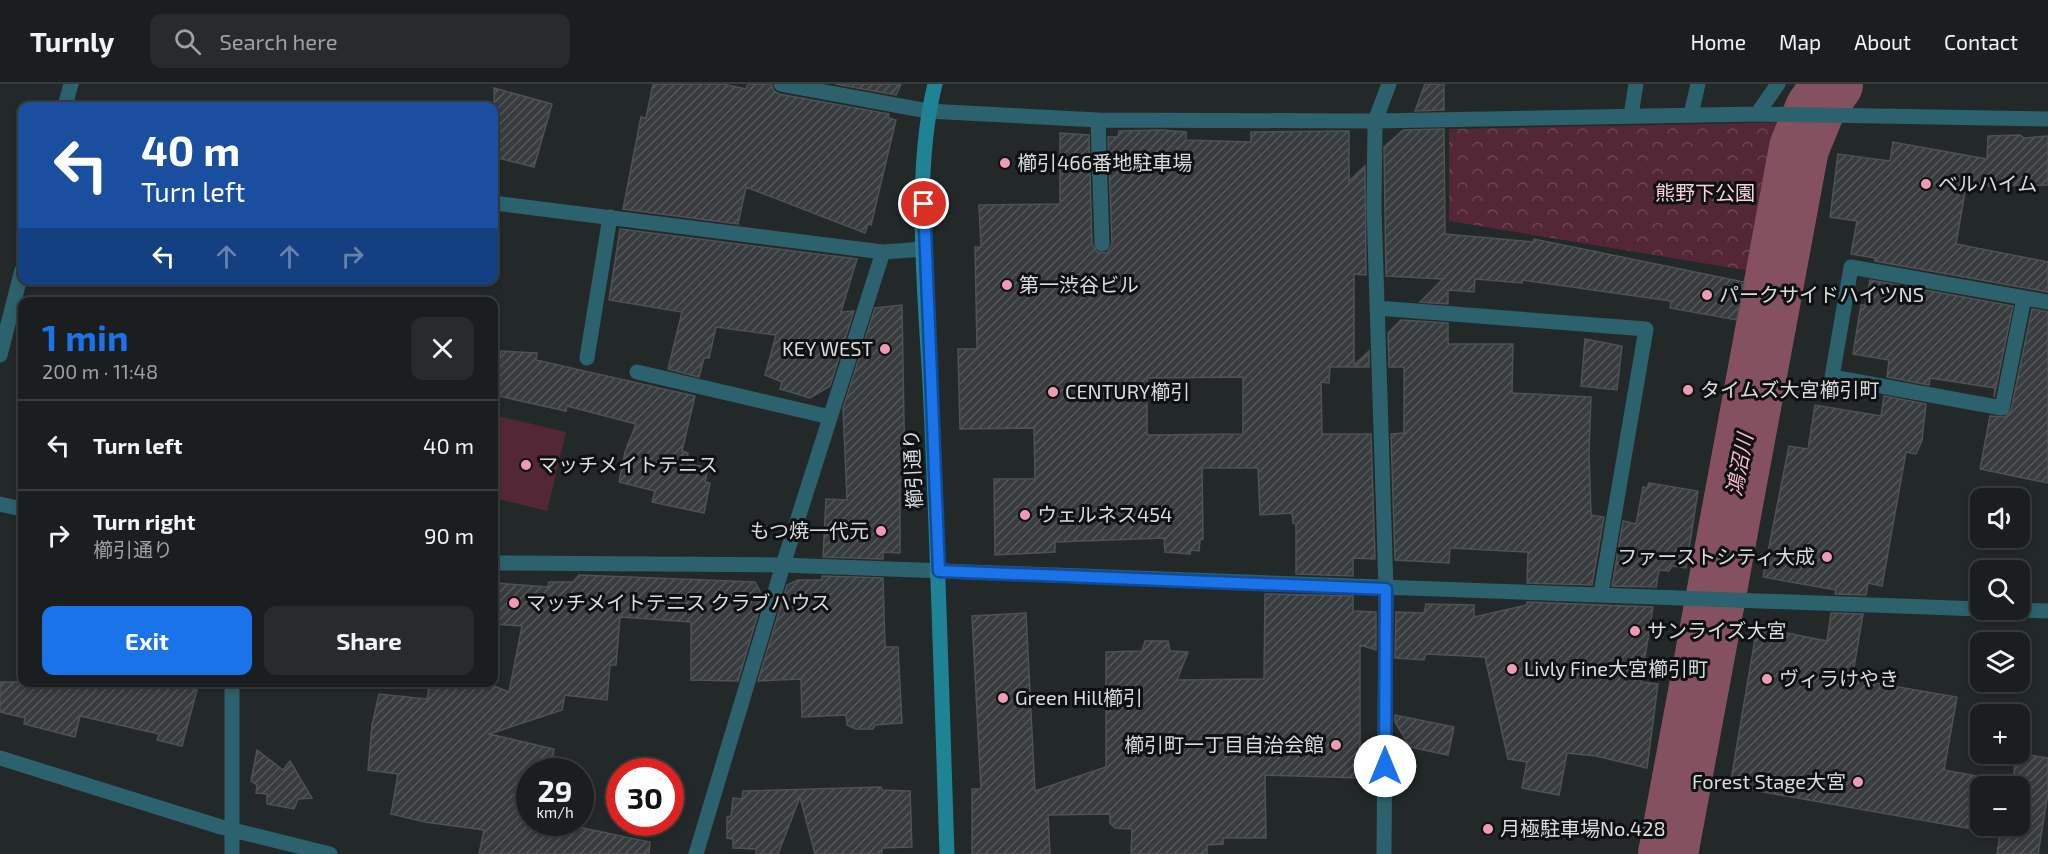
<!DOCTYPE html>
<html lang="en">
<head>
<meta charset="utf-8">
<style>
  :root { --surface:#1a1e1f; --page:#272b2c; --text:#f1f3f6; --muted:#9fa2a4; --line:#383c3d; --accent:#1a73e8 }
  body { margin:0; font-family:"Exo 2","Noto Sans JP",sans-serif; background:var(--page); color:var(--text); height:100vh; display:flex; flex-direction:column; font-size:22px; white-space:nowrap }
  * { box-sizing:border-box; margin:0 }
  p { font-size:20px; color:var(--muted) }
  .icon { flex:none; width:33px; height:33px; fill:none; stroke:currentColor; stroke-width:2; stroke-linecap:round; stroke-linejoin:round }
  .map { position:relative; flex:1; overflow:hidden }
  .side { position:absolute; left:18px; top:213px; width:480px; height:390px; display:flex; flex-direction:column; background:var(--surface); border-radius:12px; box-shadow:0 3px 9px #0003,0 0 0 2px var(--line) }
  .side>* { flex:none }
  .guide { position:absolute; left:18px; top:18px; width:480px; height:183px; border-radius:12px; box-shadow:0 3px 9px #0003,0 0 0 2px var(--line); background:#1a4fa0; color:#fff; overflow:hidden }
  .fabs { position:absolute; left:1970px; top:404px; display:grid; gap:12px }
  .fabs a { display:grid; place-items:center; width:60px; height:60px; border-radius:12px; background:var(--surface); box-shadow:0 3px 9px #0003,0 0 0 2px var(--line); font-size:30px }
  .speed { position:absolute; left:516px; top:674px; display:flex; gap:12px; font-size:30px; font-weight:700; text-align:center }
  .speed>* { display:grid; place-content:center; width:78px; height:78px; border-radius:50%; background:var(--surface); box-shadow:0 3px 9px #0003,0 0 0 2px var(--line); line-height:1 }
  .speed small { font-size:15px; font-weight:400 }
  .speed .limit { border:9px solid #d22; background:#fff; color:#111 }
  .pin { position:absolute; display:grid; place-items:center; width:51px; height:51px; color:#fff; margin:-26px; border:3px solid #fff; border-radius:50%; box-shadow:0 2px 6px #0007 }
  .me { position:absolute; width:66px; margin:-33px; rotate:0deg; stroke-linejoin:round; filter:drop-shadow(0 0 4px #0008) }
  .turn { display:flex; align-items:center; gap:21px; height:126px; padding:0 24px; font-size:27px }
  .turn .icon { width:78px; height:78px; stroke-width:2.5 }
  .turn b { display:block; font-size:42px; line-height:51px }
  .lanes { display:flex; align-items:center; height:57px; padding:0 24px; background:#0003; justify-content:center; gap:30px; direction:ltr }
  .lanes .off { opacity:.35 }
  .round { display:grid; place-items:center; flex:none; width:63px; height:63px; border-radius:12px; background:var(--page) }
  .overview { display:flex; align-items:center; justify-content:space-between; height:102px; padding:0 24px }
  h1 { font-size:36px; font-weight:700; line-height:45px; color:var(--accent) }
  .button { display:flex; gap:12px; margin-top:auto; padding:12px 24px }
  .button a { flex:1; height:69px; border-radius:12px; background:var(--accent); color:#fff; font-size:24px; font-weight:700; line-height:69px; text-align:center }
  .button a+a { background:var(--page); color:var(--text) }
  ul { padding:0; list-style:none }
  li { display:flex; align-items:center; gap:18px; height:90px; padding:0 24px; border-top:2px solid var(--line) }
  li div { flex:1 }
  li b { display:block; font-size:22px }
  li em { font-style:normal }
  header { display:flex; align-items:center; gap:36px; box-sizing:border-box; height:84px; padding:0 30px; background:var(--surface); border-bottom:2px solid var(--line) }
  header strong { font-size:28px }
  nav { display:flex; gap:33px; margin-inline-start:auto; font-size:21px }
  .search { width:420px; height:54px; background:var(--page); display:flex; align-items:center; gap:15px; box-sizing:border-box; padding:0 21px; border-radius:12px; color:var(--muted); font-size:22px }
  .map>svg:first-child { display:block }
</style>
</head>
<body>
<header>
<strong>Turnly</strong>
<div class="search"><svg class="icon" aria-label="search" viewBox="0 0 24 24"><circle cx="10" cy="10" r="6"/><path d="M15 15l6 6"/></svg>Search here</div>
<nav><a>Home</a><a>Map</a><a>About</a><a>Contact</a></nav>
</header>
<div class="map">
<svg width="2048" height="770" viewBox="0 0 2048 770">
  <defs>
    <pattern id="park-crowns" width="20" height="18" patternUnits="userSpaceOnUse" patternTransform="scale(1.5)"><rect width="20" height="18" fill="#532736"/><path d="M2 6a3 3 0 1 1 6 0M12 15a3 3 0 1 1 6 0" fill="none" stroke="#6b4653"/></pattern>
    <pattern id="building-hatch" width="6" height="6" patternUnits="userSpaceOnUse" patternTransform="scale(1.5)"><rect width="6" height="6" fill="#383c3e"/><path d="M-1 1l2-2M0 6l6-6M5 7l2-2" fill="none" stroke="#545859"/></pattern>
  </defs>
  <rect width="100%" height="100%" fill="#232829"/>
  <path fill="#532736" d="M 494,331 L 566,348 L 547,427 L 494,414 Z"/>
  <path fill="url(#park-crowns)" d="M 1800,38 L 1789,63 L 1757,188 L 1449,137 L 1449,45 Z"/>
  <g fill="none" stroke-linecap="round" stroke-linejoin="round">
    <path stroke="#855161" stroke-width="60" d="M 1668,770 L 1799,64 L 1815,25 L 1833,0"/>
  </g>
  <path fill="url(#building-hatch)" stroke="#4e5254" stroke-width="1.5" fill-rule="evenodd" d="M 653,0 L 723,0 L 746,5 L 748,0 L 771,0 L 774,7 L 779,10 L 889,30 L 888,34 L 896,36 L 871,141 L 868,140 L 865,149 L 746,103 L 738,140 L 623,125 L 641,33 L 646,34 Z
    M 835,0 L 901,0 L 896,11 Z
    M 1425,0 L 1444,0 L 1444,26 L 1415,27 Z
    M 494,4 L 552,20 L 534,83 L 494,73 Z
    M 1444,45 L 1445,150 L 1533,158 L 1534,155 L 1744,198 L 1737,236 L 1670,224 L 1671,217 L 1522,196 L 1522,199 L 1475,195 L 1474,208 L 1448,206 L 1448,220 L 1420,218 L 1443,195 L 1386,192 L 1384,63 L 1403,46 Z
    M 1161,46 L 1186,48 L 1186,56 L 1251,58 L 1251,48 L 1349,47 L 1349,97 L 1365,82 L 1366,191 L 1354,190 L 1354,281 L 1369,267 L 1369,283 L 1330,283 L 1329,299 L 1321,298 L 1322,350 L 1371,350 L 1375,475 L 1353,474 L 1353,492 L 1296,490 L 1296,440 L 1293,439 L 1292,429 L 1260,431 L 1258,384 L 1202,384 L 1203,455 L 1200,456 L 1199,467 L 1191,466 L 1190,470 L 1165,468 L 1164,454 L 1055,458 L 1055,468 L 995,471 L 994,395 L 1035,395 L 1034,344 L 960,345 L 958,265 L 977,265 L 975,163 L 981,163 L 979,121 L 1060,120 L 1060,49 L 1089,51 L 1092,160 L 1097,168 L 1107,169 L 1112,160 L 1108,53 L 1118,53 L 1119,47 ZM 1243,293 L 1243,350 L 1147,351 L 1147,294 Z
    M 2020,51 L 2024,54 L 2048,52 L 2048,101 L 1966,102 L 1956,160 L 2048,178 L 2048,208 L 1875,177 L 1875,174 L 1851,170 L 1857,137 L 1830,133 L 1838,70 L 1890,77 L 1893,58 L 1987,75 L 1988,52 Z
    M 620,145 L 857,175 L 841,228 L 854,227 L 830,302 L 810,314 L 780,305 L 782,298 L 765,291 L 776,251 L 716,243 L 709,274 L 704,274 L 699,293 L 668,285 L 682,228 L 609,216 Z
    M 1870,196 L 2013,222 L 1994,313 L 1995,304 L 1930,294 L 1929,301 L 1887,293 L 1889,276 L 1853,270 L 1861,221 L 1865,221 Z
    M 902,221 L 905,396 L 900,397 L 900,469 L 883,468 L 883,475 L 823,473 L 826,415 L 847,416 L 843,324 L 875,224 Z
    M 2032,225 L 2048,228 L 2048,399 L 1980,385 L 1990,332 L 2005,333 L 2011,326 Z
    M 1401,236 L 1448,239 L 1448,260 L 1513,260 L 1512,309 L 1591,313 L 1589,369 L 1591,431 L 1604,433 L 1592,501 L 1527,499 L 1528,468 L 1450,464 L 1449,479 L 1395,476 L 1391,350 L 1404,349 L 1404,283 L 1389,283 L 1388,249 Z
    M 1585,255 L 1622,262 L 1617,306 L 1581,302 Z
    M 501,267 L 537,269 L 536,276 L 695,312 L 682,367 L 688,369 L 686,379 L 708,384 L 705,398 L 710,399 L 704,429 L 652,418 L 655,407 L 619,398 L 625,368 L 636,340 L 567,322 L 566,327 L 494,311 Z
    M 1884,312 L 1926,320 L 1922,356 L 1916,370 L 1906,368 L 1882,502 L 1868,499 L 1866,511 L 1835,510 L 1836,506 L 1763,493 L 1789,362 L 1808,365 L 1815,321 L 1881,332 Z
    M 1649,399 L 1698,407 L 1686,484 L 1672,482 L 1669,487 L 1659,486 L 1656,503 L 1612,502 L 1623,437 L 1636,440 L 1643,403 L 1647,404 Z
    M 579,491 L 755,498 L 763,513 L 738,597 L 691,596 L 691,538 L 620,533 L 616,581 L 610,581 L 607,616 L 565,611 L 562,626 L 489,650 L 554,665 L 550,687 L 530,687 L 530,738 L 554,738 L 650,758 L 649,770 L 479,770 L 484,746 L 425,738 L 391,730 L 398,690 L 368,686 L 372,641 L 379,610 L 427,615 L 430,598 L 484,598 L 509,608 L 522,542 L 494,540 L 496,499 L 548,503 L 549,498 L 573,498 Z
    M 822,492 L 883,494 L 885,563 L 898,563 L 902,639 L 875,641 L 873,645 L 856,645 L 847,641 L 846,631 L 802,633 L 801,595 L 758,597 L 787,501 L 798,496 L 822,496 Z
    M 1265,510 L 1353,512 L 1353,527 L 1376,528 L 1376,566 L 1360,561 L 1360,694 L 1265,691 L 1266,754 L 1223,754 L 1223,760 L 1207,761 L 1207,770 L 1131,770 L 1132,745 L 1115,744 L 1110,739 L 1110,730 L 1048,731 L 1050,770 L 972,770 L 972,705 L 981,705 L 972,532 L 1026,529 L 1035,707 L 1106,683 L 1106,568 L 1142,567 L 1145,557 L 1168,557 L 1170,567 L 1188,568 L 1177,596 L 1264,595 Z
    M 1527,518 L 1653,523 L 1641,598 L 1658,600 L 1647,684 L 1596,672 L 1567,669 L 1559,711 L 1522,704 L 1527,678 L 1508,675 L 1485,573 L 1426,570 L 1424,576 L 1395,574 L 1396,528 L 1424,529 L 1426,520 L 1474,521 L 1474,533 L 1527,521 Z
    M 1831,529 L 1863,530 L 1852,595 L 1957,613 L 1944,686 L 2013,699 L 2016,669 L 2048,674 L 2048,709 L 2038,770 L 1997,770 L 2000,750 L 1730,702 L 1757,543 L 1827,557 ZM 1980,702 L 2019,702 L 2019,741 L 1980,741 Z
    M 0,598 L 168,598 L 197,606 L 182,662 L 157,656 L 159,650 L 80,632 L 75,653 L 24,640 L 25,634 L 0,628 Z
    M 1395,631 L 1454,643 L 1448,671 L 1410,663 L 1395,638 Z
    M 257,666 L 283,686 L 290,677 L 312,714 L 298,715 L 294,725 L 267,720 L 267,710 L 256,709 L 257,701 L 251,697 Z
    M 881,703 L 882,706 L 910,707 L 912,763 L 882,764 L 882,770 L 815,770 L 800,713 L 778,770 L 756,770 L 756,765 L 733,764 L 733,755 L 727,754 L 727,733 L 731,732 L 733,714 L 742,715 L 743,707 Z"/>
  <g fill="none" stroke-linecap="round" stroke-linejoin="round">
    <path stroke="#2c626d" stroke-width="15" d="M 781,0 L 928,27 L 1098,36 L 1375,37 L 1757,30 L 2048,35
      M 65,22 L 71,0
      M 1691,30 L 1698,0
      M 1757,30 L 1778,0
      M 1631,31 L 1636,0
      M 1098,36 L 1102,160
      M 494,119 L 883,168 L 924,165
      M 2024,214 L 2002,324 L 1832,293 L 1851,183 L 2048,218
      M 1377,224 L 1646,245 L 1601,509
      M 0,271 L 22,186
      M 587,274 L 610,133
      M 637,288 L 830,333
      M 0,420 L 22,425
      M 494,479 L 783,481 L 1980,525
      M 1984,525 L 2048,527
      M 0,674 L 221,743 L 330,770
      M 232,770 L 232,598
      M 696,770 L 783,481 L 883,168
      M 1384,770 L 1386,505 L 1374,123 L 1375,37 L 1389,0"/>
    <path stroke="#1f8395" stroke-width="15" d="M 935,0 C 911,96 927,221 931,321 C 938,471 942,620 947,770"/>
  </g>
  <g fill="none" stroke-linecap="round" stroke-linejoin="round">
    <defs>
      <path id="route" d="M 924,120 L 939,487 L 1386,505 L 1385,682"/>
    </defs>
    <use href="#route" stroke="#114b97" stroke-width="15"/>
    <use href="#route" stroke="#1a73e8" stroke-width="10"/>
  </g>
  <g fill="#f09ab4" stroke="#0e1011" stroke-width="2">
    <circle cx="1005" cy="79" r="6"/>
    <circle cx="1926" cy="100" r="6"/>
    <circle cx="1007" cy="201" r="6"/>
    <circle cx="1707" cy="211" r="6"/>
    <circle cx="885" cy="265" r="6"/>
    <circle cx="1688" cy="306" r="6"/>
    <circle cx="1053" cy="308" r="6"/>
    <circle cx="526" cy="381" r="6"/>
    <circle cx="1025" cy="431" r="6"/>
    <circle cx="881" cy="447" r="6"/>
    <circle cx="1827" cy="473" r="6"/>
    <circle cx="514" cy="519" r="6"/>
    <circle cx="1635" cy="547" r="6"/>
    <circle cx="1512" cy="585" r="6"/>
    <circle cx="1767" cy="595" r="6"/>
    <circle cx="1003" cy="614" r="6"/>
    <circle cx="1336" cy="661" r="6"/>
    <circle cx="1858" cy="698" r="6"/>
    <circle cx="1488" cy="745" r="6"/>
  </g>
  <g text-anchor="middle" stroke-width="6" stroke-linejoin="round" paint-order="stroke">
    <g font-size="20" fill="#daddde" stroke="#0e1011" text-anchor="start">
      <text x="1017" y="86">櫛引466番地駐車場</text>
      <text x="1938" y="107">ベルハイム</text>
      <text x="1019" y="208">第一渋谷ビル</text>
      <text x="1719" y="218">パークサイドハイツNS</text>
      <text x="873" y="272" text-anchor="end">KEY WEST</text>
      <text x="1700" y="313">タイムズ大宮櫛引町</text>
      <text x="1065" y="315">CENTURY櫛引</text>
      <text x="538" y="388">マッチメイトテニス</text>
      <text x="1037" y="438">ウェルネス454</text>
      <text x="869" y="454" text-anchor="end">もつ焼一代元</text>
      <text x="1815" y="480" text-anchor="end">ファーストシティ大成</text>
      <text x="526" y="526">マッチメイトテニス クラブハウス</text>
      <text x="1647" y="554">サンライズ大宮</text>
      <text x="1524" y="592">Livly Fine大宮櫛引町</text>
      <text x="1779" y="602">ヴィラけやき</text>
      <text x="1015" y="621">Green Hill櫛引</text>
      <text x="1324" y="668" text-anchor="end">櫛引町一丁目自治会館</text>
      <text x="1846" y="705" text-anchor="end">Forest Stage大宮</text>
      <text x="1500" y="752">月極駐車場No.428</text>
    </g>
    <g font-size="20" fill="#f7d3dd" stroke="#0e1011">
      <text x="1705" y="116">熊野下公園</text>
    </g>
    <g font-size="20" fill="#daddde" stroke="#0e1011">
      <text transform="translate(913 385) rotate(-93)" y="7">櫛引通り</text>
    </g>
    <g font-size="21" font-style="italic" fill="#fcb8cc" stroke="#0e1011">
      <text transform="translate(1740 381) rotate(-79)" y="7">鴻沼川</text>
    </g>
  </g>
</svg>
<div class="fabs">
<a><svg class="icon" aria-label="sound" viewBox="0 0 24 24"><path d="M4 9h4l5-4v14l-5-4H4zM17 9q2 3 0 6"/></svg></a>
<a><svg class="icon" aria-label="search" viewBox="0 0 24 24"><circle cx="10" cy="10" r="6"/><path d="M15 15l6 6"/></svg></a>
<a><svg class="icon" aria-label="layers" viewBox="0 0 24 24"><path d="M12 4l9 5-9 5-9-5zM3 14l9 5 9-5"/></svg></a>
<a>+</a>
<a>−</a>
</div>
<div class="speed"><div>29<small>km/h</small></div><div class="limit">30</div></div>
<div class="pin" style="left:924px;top:120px;background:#d93025"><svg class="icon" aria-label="arrive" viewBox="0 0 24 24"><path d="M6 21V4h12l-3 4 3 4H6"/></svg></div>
<svg class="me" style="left:1385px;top:682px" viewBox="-20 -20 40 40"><circle r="19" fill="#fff"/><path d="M0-13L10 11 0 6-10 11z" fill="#1a73e8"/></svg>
<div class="guide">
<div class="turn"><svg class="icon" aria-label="left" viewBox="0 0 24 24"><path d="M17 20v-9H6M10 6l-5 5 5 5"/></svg><div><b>40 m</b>Turn left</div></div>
<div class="lanes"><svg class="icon" aria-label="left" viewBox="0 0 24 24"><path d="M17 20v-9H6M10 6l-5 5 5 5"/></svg><svg class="icon off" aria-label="ahead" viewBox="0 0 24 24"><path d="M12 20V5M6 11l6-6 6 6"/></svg><svg class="icon off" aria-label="ahead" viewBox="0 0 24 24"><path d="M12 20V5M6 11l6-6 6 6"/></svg><svg class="icon off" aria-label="right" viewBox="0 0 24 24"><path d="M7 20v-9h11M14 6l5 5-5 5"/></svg></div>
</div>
<section class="side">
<div class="overview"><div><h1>1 min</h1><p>200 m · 11:48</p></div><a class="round"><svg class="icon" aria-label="close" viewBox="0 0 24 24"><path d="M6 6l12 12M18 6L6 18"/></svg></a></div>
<ul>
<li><svg class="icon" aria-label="left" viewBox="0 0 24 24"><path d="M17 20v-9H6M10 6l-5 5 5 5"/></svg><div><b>Turn left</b></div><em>40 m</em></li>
<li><svg class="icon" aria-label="right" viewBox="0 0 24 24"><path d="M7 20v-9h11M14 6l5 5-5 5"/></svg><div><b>Turn right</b><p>櫛引通り</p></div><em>90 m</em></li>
</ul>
<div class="button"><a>Exit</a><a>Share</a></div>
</section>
</div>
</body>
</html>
